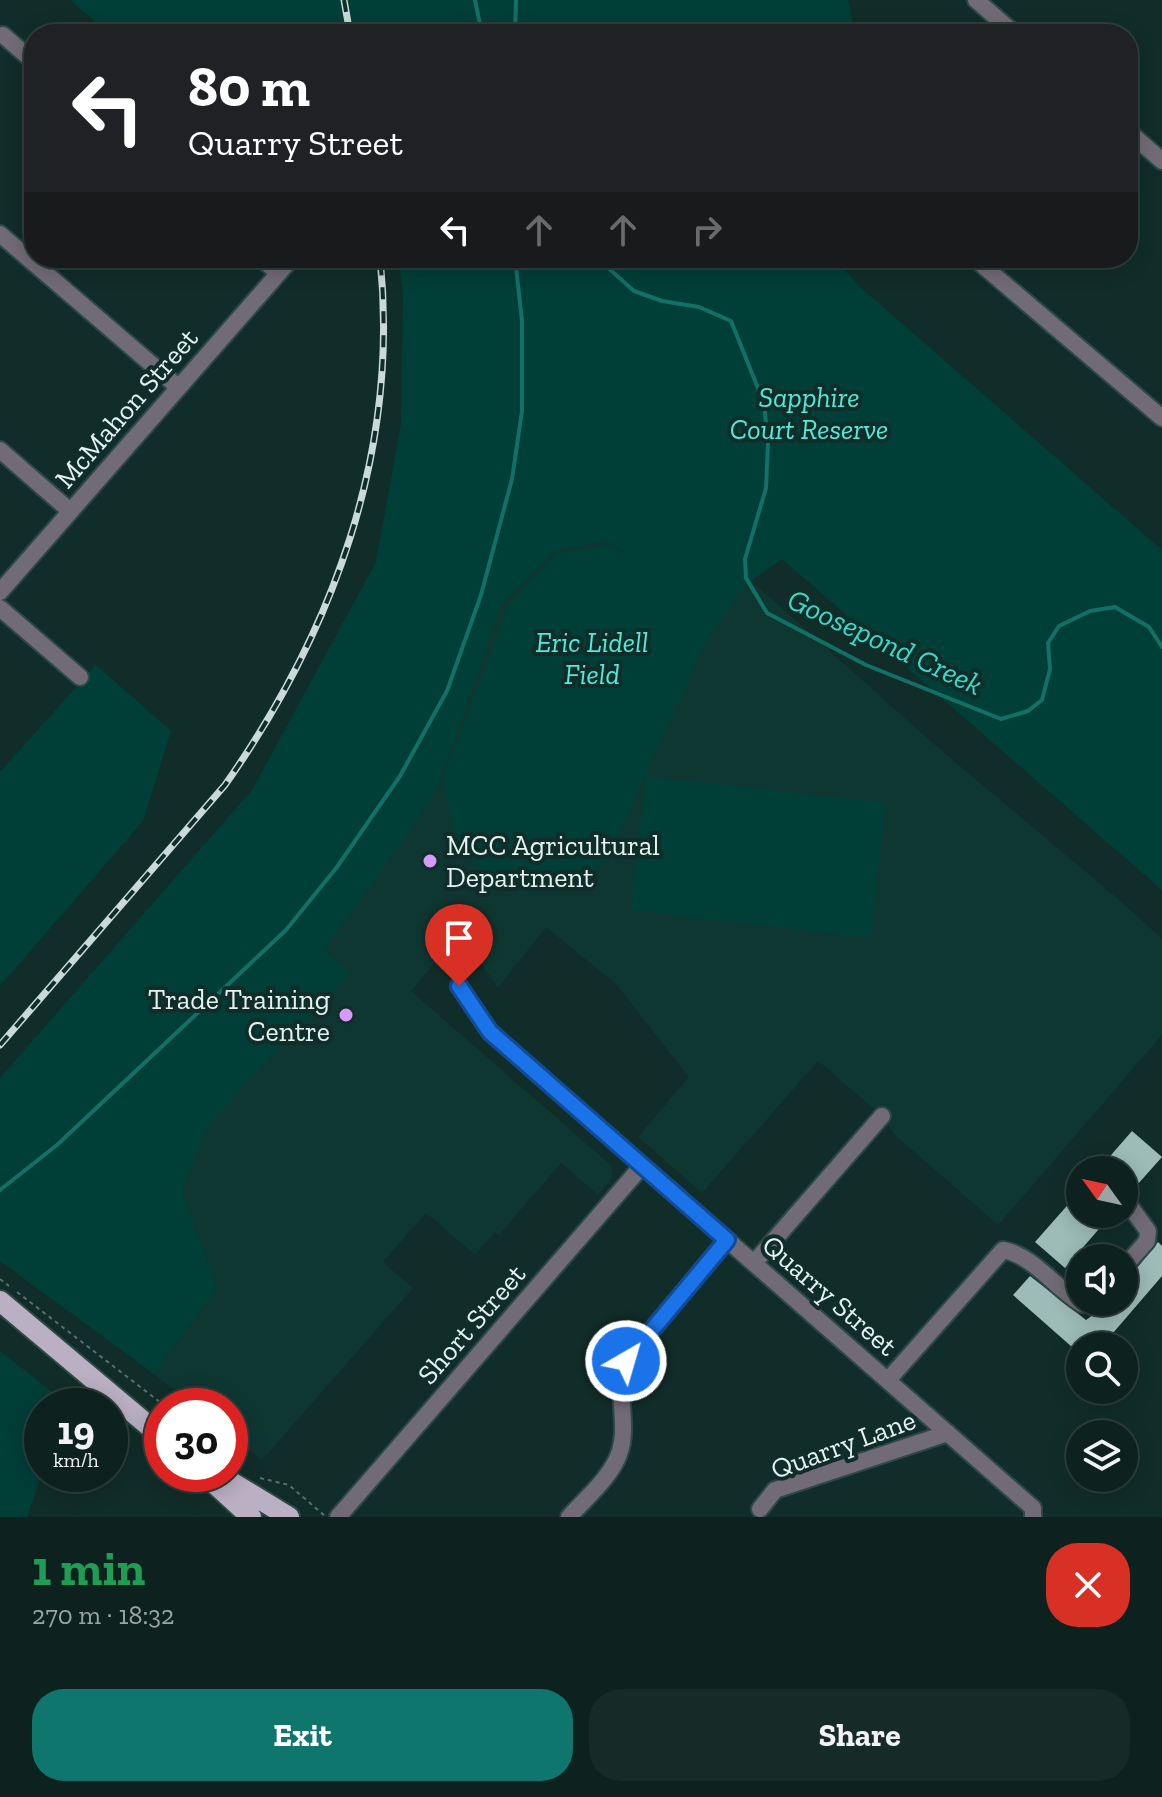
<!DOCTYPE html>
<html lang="en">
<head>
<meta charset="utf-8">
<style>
  :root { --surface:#0d221f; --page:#162a28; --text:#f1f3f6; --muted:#9aa4a4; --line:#2d3f3d; --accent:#0f766e }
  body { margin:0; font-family:"Zilla Slab",serif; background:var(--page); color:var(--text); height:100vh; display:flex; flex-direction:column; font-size:30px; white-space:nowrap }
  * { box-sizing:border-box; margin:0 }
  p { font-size:26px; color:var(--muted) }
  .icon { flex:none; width:44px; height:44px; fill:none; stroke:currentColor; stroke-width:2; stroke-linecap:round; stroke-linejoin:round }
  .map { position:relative; height:1517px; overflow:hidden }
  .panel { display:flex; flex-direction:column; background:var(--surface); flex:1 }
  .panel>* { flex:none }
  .top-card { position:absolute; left:24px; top:24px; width:1114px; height:244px; border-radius:32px; box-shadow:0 4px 20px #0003,0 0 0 2px var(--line); background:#202124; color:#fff; overflow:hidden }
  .needle { width:52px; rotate:303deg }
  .controls { position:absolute; left:1066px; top:1156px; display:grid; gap:16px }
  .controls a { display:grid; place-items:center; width:72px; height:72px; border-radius:50%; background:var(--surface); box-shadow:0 4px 20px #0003,0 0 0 2px var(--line); font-size:40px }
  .speed { position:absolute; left:24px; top:1388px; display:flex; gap:16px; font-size:40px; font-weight:700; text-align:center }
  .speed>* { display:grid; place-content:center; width:104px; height:104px; border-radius:50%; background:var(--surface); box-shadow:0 4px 20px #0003,0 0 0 2px var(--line); line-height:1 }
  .speed small { font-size:20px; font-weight:400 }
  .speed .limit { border:12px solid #d22; background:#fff; color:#111 }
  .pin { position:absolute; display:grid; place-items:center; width:68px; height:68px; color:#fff; margin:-82px -34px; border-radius:50% 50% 50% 0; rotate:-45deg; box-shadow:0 0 8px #0007 }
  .pin .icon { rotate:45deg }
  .me { position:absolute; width:88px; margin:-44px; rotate:38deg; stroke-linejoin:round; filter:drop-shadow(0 0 6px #0008) }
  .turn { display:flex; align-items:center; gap:28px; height:168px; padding:0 32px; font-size:36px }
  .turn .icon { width:104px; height:104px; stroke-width:2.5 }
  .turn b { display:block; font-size:56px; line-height:68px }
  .lanes { display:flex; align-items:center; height:76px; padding:0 32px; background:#0003; justify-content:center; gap:40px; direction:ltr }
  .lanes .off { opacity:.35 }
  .round { display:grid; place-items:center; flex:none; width:84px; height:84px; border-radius:32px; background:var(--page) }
  .overview { display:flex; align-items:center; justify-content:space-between; height:136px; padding:0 32px }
  h1 { font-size:48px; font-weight:800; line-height:60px; color:#1e9e55 }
  .primary-button { display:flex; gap:16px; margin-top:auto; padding:16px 32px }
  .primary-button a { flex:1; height:92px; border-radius:32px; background:var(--accent); color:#fff; font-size:32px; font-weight:800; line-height:92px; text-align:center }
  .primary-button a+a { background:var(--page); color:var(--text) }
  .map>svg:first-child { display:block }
</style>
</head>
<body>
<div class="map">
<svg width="1162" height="1517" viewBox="0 0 1162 1517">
  <rect width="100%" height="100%" fill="#112d29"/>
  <path fill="#0f3732" d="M 607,541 L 665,576 L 713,631 L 747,577 L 936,746 L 1117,898 L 1162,939 L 1162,1035 L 998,1225 L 895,1135 L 882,1116 L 818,1061 L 702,1193 L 638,1137 L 689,1077 L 616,984 L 546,927 L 498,988 L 481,963 L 442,954 L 411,991 L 612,1166 L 612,1178 L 598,1195 L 561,1163 L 499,1235 L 495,1232 L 475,1255 L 426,1213 L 383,1262 L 413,1288 L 262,1460 L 230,1434 L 230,1406 L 195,1406 L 154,1374 L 217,1288 L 182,1192 L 207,1126 L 300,1020 L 349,973 L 324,949 L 501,605 L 555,551 Z"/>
  <path fill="#003e38" d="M 70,0 L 848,0 L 855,34 L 109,34 Z
    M 398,258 L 834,258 L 860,287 L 1162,550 L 1162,890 L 782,559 L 745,585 L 713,632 L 711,630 L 607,860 L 572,886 L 532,894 L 505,888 L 457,850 L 443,779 L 509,604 L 558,554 L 610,545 L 643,563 L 607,541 L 555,551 L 501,605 L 438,787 L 402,843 L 324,949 L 350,973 L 208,1125 L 182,1192 L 217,1288 L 154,1374 L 0,1261 L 0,1078 L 252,790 L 376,562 L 401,424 L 403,296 Z
    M 96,665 L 171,731 L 143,821 L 0,986 L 0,772 Z
    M 646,776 L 885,803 L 871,938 L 630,910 Z
    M 0,1351 L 66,1403 L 65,1406 L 42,1406 L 42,1473 L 27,1517 L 0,1517 Z"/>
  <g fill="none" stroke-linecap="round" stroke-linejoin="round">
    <path stroke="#137066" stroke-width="4" d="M 475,0 L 482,34
      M 515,34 L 516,0
      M 597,258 L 634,291 L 662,301 L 699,307 L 731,321 L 764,403 L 768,443 L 766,488 L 745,559 L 746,578 L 767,613 L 866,665 L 1001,719 L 1028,711 L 1042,700 L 1050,669 L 1048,643 L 1059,626 L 1090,611 L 1115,607 L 1149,627 L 1162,647
      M 0,1190 L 57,1145 L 286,930 L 337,867 L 400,776 L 447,691 L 481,595 L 512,479 L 522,411 L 522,321 L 515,258"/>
  </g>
  <path fill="#9dbcb7" d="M 1132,1131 L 1162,1157 L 1129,1194 L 1124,1195 L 1124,1170 L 1098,1170 Z
    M 1080,1191 L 1080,1214 L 1112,1214 L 1065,1268 L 1035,1242 Z
    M 1158,1242 L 1162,1246 L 1162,1276 L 1113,1333 L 1099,1346 L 1080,1346 L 1080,1354 L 1013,1295 L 1030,1276 L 1086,1320 L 1100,1310 L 1103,1302 L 1124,1302 L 1124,1278 L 1132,1274 Z"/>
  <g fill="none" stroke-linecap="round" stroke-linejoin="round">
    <defs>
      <path id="minor" d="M 976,0 L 1015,34
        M 3,35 L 34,62
        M 1128,131 L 1162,161
        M 0,234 L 178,387
        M 261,258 L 278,273
        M 974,258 L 1162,418
        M 0,450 L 70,511
        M 0,592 L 292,258
        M 0,608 L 80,677
        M 459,986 L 490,1032 L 1033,1508 L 1033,1517
        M 754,1263 L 882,1116
        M 1124,1267 L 1147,1241 L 1148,1231 L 1129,1205
        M 888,1380 L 1003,1250 C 1033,1255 1056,1289 1082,1304 L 1092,1302
        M 760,1509 L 775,1490 L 948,1433
        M 338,1517 L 642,1166
        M 569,1517 C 585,1499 611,1477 619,1454 C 630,1424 614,1392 626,1361 L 727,1240"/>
      <path id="major" d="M 0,1301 L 162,1437
        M 204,1474 L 251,1517
        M 218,1474 L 289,1517"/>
    </defs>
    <use href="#minor" stroke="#2e4945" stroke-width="20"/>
    <use href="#major" stroke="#2e4945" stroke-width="24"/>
    <path stroke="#58706c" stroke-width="2" stroke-dasharray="4 4" stroke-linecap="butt" d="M 0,1279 L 9,1286
      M 17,1292 L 165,1406
      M 260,1478 L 289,1485 L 325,1516"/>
    <use href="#minor" stroke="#716b75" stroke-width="16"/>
    <use href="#major" stroke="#bbb0c3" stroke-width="20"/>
    <defs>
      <path id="rail" d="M 344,0 L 350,34
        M 0,1045 L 225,785 C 334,630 400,450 380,258"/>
    </defs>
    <use href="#rail" stroke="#c9dad8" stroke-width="7"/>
    <use href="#rail" stroke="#112d29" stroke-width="4" stroke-dasharray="12" stroke-linecap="butt"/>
  </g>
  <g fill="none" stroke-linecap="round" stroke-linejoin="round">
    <defs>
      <path id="route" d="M 459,986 L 490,1032 L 727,1240 L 626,1361"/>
    </defs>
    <use href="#route" stroke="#114b97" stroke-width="20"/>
    <use href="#route" stroke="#1a73e8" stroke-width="14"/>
  </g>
  <g fill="#d69bfa" stroke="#112d29" stroke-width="3">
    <circle cx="430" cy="861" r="8"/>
    <circle cx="346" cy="1015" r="8"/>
  </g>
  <g text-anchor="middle" stroke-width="8" stroke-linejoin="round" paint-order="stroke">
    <g font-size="28" font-style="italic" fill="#4eecdb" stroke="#112d29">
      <text x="809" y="407">Sapphire<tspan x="809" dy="32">Court Reserve</tspan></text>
      <text x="592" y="652">Eric Lidell<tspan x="592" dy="32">Field</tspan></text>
    </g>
    <g font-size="28" fill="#e3f3f1" stroke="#112d29">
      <text transform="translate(126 408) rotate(-49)" y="10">McMahon Street</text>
      <text transform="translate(830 1295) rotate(41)" y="10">Quarry Street</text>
      <text transform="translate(471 1324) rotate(-49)" y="10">Short Street</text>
      <text transform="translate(843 1444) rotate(-20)" y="10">Quarry Lane</text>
    </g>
    <g font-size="28" fill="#e3f3f1" stroke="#112d29" text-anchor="start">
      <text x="446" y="855">MCC Agricultural<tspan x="446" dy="32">Department</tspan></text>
      <text x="330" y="1009" text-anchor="end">Trade Training<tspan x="330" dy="32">Centre</tspan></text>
    </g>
    <g font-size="30" font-style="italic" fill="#37dccb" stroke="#112d29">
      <text transform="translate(885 642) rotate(25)" y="10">Goosepond Creek</text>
    </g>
  </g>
</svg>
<div class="controls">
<a><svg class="needle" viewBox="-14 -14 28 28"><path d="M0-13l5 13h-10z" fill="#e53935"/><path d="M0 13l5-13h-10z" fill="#9aa4a4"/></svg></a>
<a><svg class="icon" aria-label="sound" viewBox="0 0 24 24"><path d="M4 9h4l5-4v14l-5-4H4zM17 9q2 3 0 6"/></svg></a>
<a><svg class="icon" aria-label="search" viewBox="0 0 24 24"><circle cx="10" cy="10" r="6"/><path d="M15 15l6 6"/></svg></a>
<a><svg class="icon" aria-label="layers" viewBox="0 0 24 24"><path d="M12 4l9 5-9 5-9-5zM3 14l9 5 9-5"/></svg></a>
</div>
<div class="speed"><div>19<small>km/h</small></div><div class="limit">30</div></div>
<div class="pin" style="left:459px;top:986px;background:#d93025"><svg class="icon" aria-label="arrive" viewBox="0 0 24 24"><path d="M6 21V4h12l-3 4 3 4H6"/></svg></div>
<svg class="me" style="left:626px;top:1361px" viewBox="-20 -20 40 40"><circle r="17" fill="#1a73e8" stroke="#fff" stroke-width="3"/><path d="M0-11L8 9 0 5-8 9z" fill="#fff"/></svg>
<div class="top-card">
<div class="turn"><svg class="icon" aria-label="left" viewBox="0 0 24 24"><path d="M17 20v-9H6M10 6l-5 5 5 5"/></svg><div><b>80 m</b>Quarry Street</div></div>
<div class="lanes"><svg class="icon" aria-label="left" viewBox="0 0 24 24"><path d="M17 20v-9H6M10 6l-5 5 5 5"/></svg><svg class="icon off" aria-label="ahead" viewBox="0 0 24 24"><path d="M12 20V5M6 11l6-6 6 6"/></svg><svg class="icon off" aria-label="ahead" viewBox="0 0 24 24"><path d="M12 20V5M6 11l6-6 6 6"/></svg><svg class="icon off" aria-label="right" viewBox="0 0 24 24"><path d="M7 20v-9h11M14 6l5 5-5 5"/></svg></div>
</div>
</div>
<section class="panel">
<div class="overview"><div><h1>1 min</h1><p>270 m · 18:32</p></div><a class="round" style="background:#d93025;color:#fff"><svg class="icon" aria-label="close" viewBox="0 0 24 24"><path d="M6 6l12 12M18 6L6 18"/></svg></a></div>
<div class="primary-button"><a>Exit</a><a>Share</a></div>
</section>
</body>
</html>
